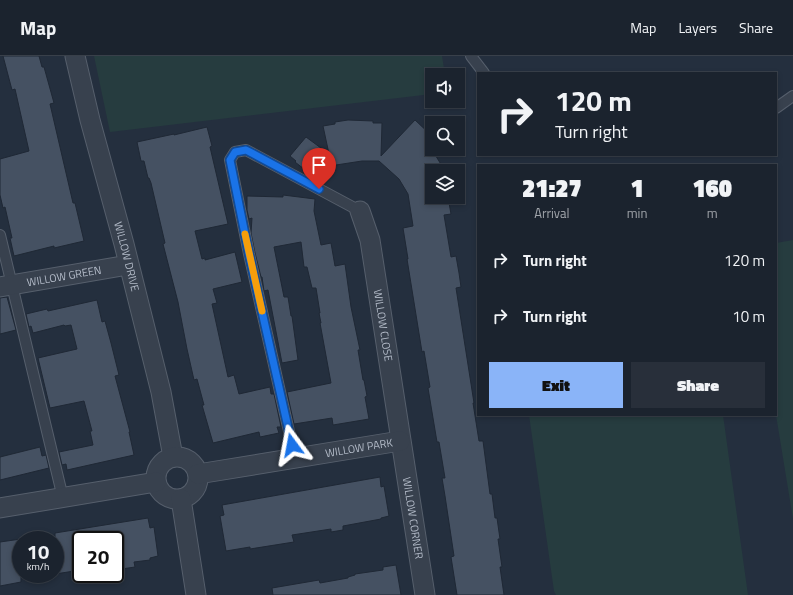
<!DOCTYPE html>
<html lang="en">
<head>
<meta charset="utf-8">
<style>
  :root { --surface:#1b232e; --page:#282f3a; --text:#f1f3f6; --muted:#a0a4aa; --line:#39404a; --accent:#8ab4f8 }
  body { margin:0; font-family:"Titillium Web",sans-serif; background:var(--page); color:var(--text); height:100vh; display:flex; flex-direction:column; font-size:15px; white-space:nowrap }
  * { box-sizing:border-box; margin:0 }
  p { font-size:13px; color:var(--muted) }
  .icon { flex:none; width:22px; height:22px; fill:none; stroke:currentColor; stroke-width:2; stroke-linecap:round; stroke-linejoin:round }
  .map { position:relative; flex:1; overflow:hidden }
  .panel { position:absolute; left:477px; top:108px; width:300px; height:252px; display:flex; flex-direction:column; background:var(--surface); border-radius:0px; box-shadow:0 2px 6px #0003,0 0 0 1px var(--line) }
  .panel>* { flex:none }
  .banner { position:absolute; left:477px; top:16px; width:300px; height:84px; border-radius:0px; box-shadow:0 2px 6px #0003,0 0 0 1px var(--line); background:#1b232e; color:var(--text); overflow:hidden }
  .buttons { position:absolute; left:425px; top:12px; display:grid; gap:8px }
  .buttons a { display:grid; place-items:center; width:40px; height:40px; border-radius:0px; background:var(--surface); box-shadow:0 2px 6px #0003,0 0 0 1px var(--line); font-size:20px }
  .speed { position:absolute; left:12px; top:475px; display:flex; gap:8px; font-size:20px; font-weight:700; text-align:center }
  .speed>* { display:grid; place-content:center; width:52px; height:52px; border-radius:50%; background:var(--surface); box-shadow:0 2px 6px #0003,0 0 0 1px var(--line); line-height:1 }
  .speed small { font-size:10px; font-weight:400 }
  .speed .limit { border:2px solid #111; border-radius:6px; background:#fff; color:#111 }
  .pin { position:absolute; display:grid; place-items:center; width:34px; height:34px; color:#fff; margin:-41px -17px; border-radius:50% 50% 50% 0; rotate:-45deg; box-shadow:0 0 4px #0007 }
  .pin .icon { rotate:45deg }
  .me { position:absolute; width:44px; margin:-22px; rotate:347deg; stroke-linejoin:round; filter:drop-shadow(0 0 3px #0008) }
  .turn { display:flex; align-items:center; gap:14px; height:84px; padding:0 12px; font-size:18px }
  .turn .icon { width:52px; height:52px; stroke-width:2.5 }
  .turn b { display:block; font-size:28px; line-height:34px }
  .eta { display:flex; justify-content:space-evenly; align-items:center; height:68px; text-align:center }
  .eta b { font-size:24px; font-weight:800; line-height:28px }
  .cta { display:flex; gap:8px; margin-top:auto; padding:8px 12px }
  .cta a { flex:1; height:46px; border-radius:0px; background:var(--accent); color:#111; font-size:16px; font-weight:800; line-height:46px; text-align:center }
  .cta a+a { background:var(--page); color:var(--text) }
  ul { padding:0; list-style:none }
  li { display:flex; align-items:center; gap:12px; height:56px; padding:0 12px }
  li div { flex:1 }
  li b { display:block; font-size:15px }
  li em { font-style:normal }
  header { display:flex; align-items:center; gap:24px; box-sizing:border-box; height:56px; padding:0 20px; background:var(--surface); border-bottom:1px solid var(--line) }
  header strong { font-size:19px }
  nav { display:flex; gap:22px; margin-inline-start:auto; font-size:14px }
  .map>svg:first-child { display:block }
</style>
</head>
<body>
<header>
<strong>Map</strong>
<nav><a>Map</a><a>Layers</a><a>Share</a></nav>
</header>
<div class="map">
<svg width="793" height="539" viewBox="0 0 793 539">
  <rect width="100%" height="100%" fill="#242f3e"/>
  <path fill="#263c3f" d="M 94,0 L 442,0 L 445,19 L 432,19 L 432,38 L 110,76 Z
    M 793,184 L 793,463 L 776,359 L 776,187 Z
    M 529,359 L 723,359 L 748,539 L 556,539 L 554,535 Z"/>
  <path fill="#455162" stroke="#1f2835" d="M 3,0 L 39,0 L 42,11 L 44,11 L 54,47 L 50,48 L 73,147 L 75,147 L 84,185 L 54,192 L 54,190 L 14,200 L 10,182 L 12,182 L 5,151 L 3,152 L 0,139 L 0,103 L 29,95 L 15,33 L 12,34 Z
    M 348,64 L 373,65 L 373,67 L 382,67 L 381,100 L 415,64 L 432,80 L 432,82 L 428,87 L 445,115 L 432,115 L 432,141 L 448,141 L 451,158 L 444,159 L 451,201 L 456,200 L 459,217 L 461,231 L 456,232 L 474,347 L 473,347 L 479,385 L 483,385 L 490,438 L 492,438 L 495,462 L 497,462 L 500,483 L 498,483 L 502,511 L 500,511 L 504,539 L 457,539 L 451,501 L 454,500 L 445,440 L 442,422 L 445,422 L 439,386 L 437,386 L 428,332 L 430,331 L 424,295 L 422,296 L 407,203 L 408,203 L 403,172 L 413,170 L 408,138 L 399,123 L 379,105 L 362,105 L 336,109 L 322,127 L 295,106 L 296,105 L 290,100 L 306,81 L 329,98 L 323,70 L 335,68 L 335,66 Z
    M 207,71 L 212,90 L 210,91 L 228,168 L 195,175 L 202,203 L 205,202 L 205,204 L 235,196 L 242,226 L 213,233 L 217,247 L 212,248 L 228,321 L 234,319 L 239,338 L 270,331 L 271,338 L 274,338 L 281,371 L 277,371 L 279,377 L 260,381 L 259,376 L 213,387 L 202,349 L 204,349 L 197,323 L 194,324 L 187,293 L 178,246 L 163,188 L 165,187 L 151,127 L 149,122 L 148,122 L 144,105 L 141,105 L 137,86 L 174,78 L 174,79 Z
    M 283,139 L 315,143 L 314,155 L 321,189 L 331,187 L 335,210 L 345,208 L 351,251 L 360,294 L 358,294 L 363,324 L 364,324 L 367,340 L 365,341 L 369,363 L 333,369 L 332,362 L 294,368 L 287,336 L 331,327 L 320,267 L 321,267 L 319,257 L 320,257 L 316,232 L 312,232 L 307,211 L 304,211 L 301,186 L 274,191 L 284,241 L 288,241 L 291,260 L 292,260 L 298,304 L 282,307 L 268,234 L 264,235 L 262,221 L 261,221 L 255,197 L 251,177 L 252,162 L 249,163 L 247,154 L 247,140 L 283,141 Z
    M 7,241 L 16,274 L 0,278 L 0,242 Z
    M 97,244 L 102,266 L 105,265 L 111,287 L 119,319 L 115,320 L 130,376 L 129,376 L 134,399 L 67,414 L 66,408 L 62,409 L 59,396 L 93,389 L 90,375 L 92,375 L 84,345 L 50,352 L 38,302 L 77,293 L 71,269 L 65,270 L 64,269 L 33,277 L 31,270 L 29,271 L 26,258 L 47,253 L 48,255 Z
    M 40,391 L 42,400 L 46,399 L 49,412 L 0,424 L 0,401 Z
    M 380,421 L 381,431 L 384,430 L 389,460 L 381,462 L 381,463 L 343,470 L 343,474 L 331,476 L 331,473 L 292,479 L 294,486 L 250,493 L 250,491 L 226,495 L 220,460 L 224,459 L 222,449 Z
    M 148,462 L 150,472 L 154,471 L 158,500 L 150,502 L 150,504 L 134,506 L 135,511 L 115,514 L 115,484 L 81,484 L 81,514 L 55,518 L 55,477 Z
    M 21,483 L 21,526 L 0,530 L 0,486 Z
    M 396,509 L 401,539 L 273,539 L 272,532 L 319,524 L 320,527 L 348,522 L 348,521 L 355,519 L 355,518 L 383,514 L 383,511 Z"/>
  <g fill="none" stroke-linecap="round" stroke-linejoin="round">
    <defs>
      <path id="service" d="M 471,0 L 484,17
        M 776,52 L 793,40
        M 0,179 L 63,442
        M 295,402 L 249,198 L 230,104 L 235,96 L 246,94 L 360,155"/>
      <g id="minor">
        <path id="s1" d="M 75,0 L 90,64 L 124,188 L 161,336 L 173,401"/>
        <path id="s2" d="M 360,155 L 370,184 L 425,539"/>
        <path id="s3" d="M 0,231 L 128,209"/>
        <circle cx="177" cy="422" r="21"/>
        <path id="s4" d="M 198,418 L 400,385"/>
        <path d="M 181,443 L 196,539"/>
        <path d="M 0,452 L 156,426"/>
      </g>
    </defs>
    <use href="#service" stroke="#565f6c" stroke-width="12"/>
    <use href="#minor" stroke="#565f6c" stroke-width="21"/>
    <use href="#service" stroke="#38414e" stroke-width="10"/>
    <use href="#minor" stroke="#38414e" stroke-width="19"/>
  </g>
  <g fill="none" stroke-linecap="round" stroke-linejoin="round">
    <defs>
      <path id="route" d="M 292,389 L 249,198 L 230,104 L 235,96 L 246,94 L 319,133"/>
    </defs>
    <use href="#route" stroke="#114b97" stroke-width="10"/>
    <use href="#route" stroke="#1a73e8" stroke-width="7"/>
    <path stroke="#f59e0b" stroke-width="7" d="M 245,178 L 262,255"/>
  </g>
  <g text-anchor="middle" stroke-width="4" stroke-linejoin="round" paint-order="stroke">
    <g font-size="11" fill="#b4bcc9" stroke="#1d2633">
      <text dy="4" stroke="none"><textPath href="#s1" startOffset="207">WILLOW DRIVE</textPath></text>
      <text dy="4" stroke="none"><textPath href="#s3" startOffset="65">WILLOW GREEN</textPath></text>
      <text dy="4" stroke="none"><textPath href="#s2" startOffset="117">WILLOW CLOSE</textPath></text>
      <text dy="4" stroke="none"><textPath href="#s4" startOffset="163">WILLOW PARK</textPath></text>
      <text dy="4" stroke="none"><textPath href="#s2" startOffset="312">WILLOW CORNER</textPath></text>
    </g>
  </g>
</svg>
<div class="buttons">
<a><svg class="icon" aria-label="sound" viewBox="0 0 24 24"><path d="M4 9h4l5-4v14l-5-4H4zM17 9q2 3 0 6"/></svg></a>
<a><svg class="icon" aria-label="search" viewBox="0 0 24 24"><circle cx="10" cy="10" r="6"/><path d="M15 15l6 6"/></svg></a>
<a><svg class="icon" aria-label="layers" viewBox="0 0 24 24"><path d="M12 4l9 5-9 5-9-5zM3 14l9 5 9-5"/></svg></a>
</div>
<div class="speed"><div>10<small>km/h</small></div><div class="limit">20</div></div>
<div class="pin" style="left:319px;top:133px;background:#d93025"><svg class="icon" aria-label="arrive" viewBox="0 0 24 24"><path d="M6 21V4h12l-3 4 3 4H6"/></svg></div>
<svg class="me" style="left:292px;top:389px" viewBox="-20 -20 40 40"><path d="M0-17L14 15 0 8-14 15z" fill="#1a73e8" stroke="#fff" stroke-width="4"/></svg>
<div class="banner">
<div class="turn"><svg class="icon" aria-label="right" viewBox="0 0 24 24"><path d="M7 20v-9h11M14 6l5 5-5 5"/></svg><div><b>120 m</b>Turn right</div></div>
</div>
<section class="panel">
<div class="eta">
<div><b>21:27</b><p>Arrival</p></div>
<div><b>1</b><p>min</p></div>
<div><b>160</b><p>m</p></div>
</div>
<ul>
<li><svg class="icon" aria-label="right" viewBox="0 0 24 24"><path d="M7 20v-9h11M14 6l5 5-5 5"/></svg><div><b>Turn right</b></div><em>120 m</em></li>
<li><svg class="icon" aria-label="right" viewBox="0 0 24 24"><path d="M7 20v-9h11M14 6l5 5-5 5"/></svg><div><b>Turn right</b></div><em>10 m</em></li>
</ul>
<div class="cta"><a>Exit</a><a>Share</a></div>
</section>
</div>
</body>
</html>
